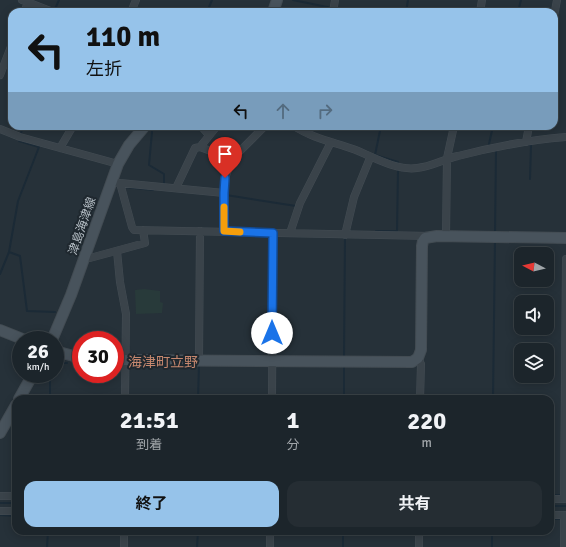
<!DOCTYPE html>
<html lang="ja">
<head>
<meta charset="utf-8">
<style>
  :root { --surface:#1c252b; --page:#252d33; --text:#f1f3f6; --muted:#a0a5a9; --line:#3a4247; --accent:#96c3ea }
  body { margin:0; font-family:Signika,"Noto Sans JP",sans-serif; background:var(--page); color:var(--text); height:100vh; display:flex; flex-direction:column; font-size:15px; white-space:nowrap }
  * { box-sizing:border-box; margin:0 }
  p { font-size:13px; color:var(--muted) }
  .icon { flex:none; width:22px; height:22px; fill:none; stroke:currentColor; stroke-width:2; stroke-linecap:round; stroke-linejoin:round }
  .map { position:relative; flex:1; overflow:hidden }
  .panel { position:absolute; left:12px; top:395px; width:542px; height:140px; display:flex; flex-direction:column; background:var(--surface); border-radius:12px; box-shadow:0 2px 10px #0003,0 0 0 1px var(--line) }
  .panel>* { flex:none }
  .top-card { position:absolute; left:8px; top:8px; width:550px; height:122px; border-radius:12px; box-shadow:0 2px 10px #0003,0 0 0 1px var(--line); background:#96c3ea; color:#111; overflow:hidden }
  .needle { width:26px; rotate:277deg }
  .buttons { position:absolute; left:514px; top:247px; display:grid; gap:8px }
  .buttons a { display:grid; place-items:center; width:40px; height:40px; border-radius:8px; background:var(--surface); box-shadow:0 2px 10px #0003,0 0 0 1px var(--line); font-size:20px }
  .speed { position:absolute; left:12px; top:331px; display:flex; gap:8px; font-size:20px; font-weight:700; text-align:center }
  .speed>* { display:grid; place-content:center; width:52px; height:52px; border-radius:50%; background:var(--surface); box-shadow:0 2px 10px #0003,0 0 0 1px var(--line); line-height:1 }
  .speed small { font-size:10px; font-weight:400 }
  .speed .limit { border:6px solid #d22; background:#fff; color:#111 }
  .pin { position:absolute; display:grid; place-items:center; width:34px; height:34px; color:#fff; margin:-41px -17px; border-radius:50% 50% 50% 0; rotate:-45deg; box-shadow:0 0 4px #0007 }
  .pin .icon { rotate:45deg }
  .me { position:absolute; width:44px; margin:-22px; rotate:0deg; stroke-linejoin:round; filter:drop-shadow(0 0 3px #0008) }
  .turn { display:flex; align-items:center; gap:14px; height:84px; padding:0 12px; font-size:18px }
  .turn .icon { width:52px; height:52px; stroke-width:2.5 }
  .turn b { display:block; font-size:28px; line-height:34px }
  .lanes { display:flex; align-items:center; height:38px; padding:0 12px; background:#0003; justify-content:center; gap:20px; direction:ltr }
  .lanes .off { opacity:.35 }
  .eta { display:flex; justify-content:space-evenly; align-items:center; height:68px; text-align:center }
  .eta b { font-size:24px; font-weight:700; line-height:28px }
  .primary-button { display:flex; gap:8px; margin-top:auto; padding:8px 12px }
  .primary-button a { flex:1; height:46px; border-radius:12px; background:var(--accent); color:#111; font-size:16px; font-weight:700; line-height:46px; text-align:center }
  .primary-button a+a { background:var(--page); color:var(--text) }
  .map>svg:first-child { display:block }
</style>
</head>
<body>
<div class="map">
<svg width="566" height="547" viewBox="0 0 566 547">
  <rect width="100%" height="100%" fill="#263139"/>
  <path fill="#283a3a" d="M 144,289 L 160,291 L 160,302 L 163,303 L 162,313 L 136,314 L 135,290 Z"/>
  <g fill="none" stroke-linecap="round" stroke-linejoin="round">
    <path stroke="#1b2a36" stroke-width="2" d="M 293,0 L 332,8
      M 55,9 L 59,0
      M 207,12 L 212,0
      M 406,12 L 408,0
      M 518,12 L 521,0
      M 381,126 L 375,155 L 398,162 L 398,164
      M 152,132 L 149,165 L 164,174 L 164,185
      M 21,133 L 23,126
      M 489,144 L 493,126
      M 529,145 L 531,145 L 530,179
      M 125,187 L 153,190
      M 226,195 L 296,206
      M 376,231 L 397,231 L 398,169
      M 495,234 L 496,149
      M 9,252 L 20,256 L 27,311 L 55,312
      M 0,274 L 9,252 L 18,201 L 39,147 L 19,141 L 19,139
      M 344,358 L 345,238
      M 55,363 L 67,363
      M 50,399 L 50,374
      M 198,399 L 199,365
      M 344,399 L 344,367
      M 493,399 L 495,240
      M 550,495 L 561,495
      M 0,503 L 16,503
      M 550,506 L 566,506
      M 0,515 L 16,516
      M 550,519 L 562,519
      M 47,547 L 48,531
      M 197,547 L 198,531
      M 343,547 L 343,531
      M 492,547 L 492,531"/>
    <defs>
      <path id="street" d="M 22,0 L 53,12
        M 24,12 L 29,0
        M 131,12 L 136,0
        M 333,12 L 335,0
        M 480,12 L 482,0
        M 554,16 L 557,0
        M 0,75 L 12,44
        M 201,126 L 209,135
        M 294,126 C 312,138 333,142 353,149 C 372,156 396,171 417,168 C 431,167 444,159 458,156 C 493,147 529,140 566,137
        M 0,129 L 20,137 L 118,164
        M 526,142 L 529,126
        M 200,147 L 232,159
        M 60,148 L 73,126
        M 111,182 L 120,183 L 132,227 L 134,230 L 430,236
        M 120,183 L 224,193 L 223,231
        M 176,188 L 195,148 L 200,147 L 217,126
        M 224,193 L 225,178 L 232,159 L 265,126
        M 290,233 L 300,203 L 331,142
        M 345,235 L 354,197 L 370,158
        M 446,236 L 447,158 L 454,126
        M 117,251 L 120,282 L 126,314 L 125,399
        M 85,257 L 90,258 L 145,243 L 143,230
        M 418,358 L 421,364 L 420,399
        M 199,361 L 200,231
        M 272,399 L 273,233
        M 0,496 L 16,496
        M 550,499 L 566,499
        M 564,499 L 566,259
        M 0,511 L 16,511
        M 550,515 L 566,515
        M 124,547 L 124,531
        M 270,547 L 270,531
        M 419,547 L 419,531
        M 564,547 L 564,515"/>
      <path id="secondary" d="M 273,12 L 277,0
        M 0,330 L 25,340
        M 52,340 L 71,295 L 118,164 L 129,145 L 145,126
        M 55,351 L 81,358
        M 115,360 L 412,362 L 418,358 L 421,350 L 422,246 L 423,241 L 425,238 L 437,236 L 566,238
        M 19,399 L 33,374
        M 0,433 L 16,405"/>
    </defs>
    <use href="#street" stroke="#434c53" stroke-width="8"/>
    <use href="#secondary" stroke="#434c53" stroke-width="12"/>
    <use href="#street" stroke="#3a434a" stroke-width="7"/>
    <use href="#secondary" stroke="#48535c" stroke-width="10"/>
  </g>
  <g fill="none" stroke-linecap="round" stroke-linejoin="round">
    <defs>
      <path id="route" d="M 225,178 L 224,193 L 224,231 L 273,233 L 272,333"/>
    </defs>
    <use href="#route" stroke="#114b97" stroke-width="10"/>
    <use href="#route" stroke="#1a73e8" stroke-width="7"/>
    <path stroke="#f59e0b" stroke-width="7" d="M 224,207 L 224,231 L 240,232"/>
  </g>
  <g text-anchor="middle" stroke-width="4" stroke-linejoin="round" paint-order="stroke">
    <g font-size="12" fill="#b5bec5" stroke="#1f282f">
      <text transform="translate(82 226) rotate(-71)" y="4">津島海津線</text>
    </g>
    <g font-size="14" fill="#c6886f" stroke="#1f282f">
      <text x="163" y="367">海津町立野</text>
    </g>
  </g>
</svg>
<div class="buttons">
<a><svg class="needle" viewBox="-14 -14 28 28"><path d="M0-13l5 13h-10z" fill="#e53935"/><path d="M0 13l5-13h-10z" fill="#a0a5a9"/></svg></a>
<a><svg class="icon" aria-label="sound" viewBox="0 0 24 24"><path d="M4 9h4l5-4v14l-5-4H4zM17 9q2 3 0 6"/></svg></a>
<a><svg class="icon" aria-label="layers" viewBox="0 0 24 24"><path d="M12 4l9 5-9 5-9-5zM3 14l9 5 9-5"/></svg></a>
</div>
<div class="speed"><div>26<small>km/h</small></div><div class="limit">30</div></div>
<div class="pin" style="left:225px;top:178px;background:#d93025"><svg class="icon" aria-label="arrive" viewBox="0 0 24 24"><path d="M6 21V4h12l-3 4 3 4H6"/></svg></div>
<svg class="me" style="left:272px;top:333px" viewBox="-20 -20 40 40"><circle r="19" fill="#fff"/><path d="M0-13L10 11 0 6-10 11z" fill="#1a73e8"/></svg>
<div class="top-card">
<div class="turn"><svg class="icon" aria-label="left" viewBox="0 0 24 24"><path d="M17 20v-9H6M10 6l-5 5 5 5"/></svg><div><b>110 m</b>左折</div></div>
<div class="lanes"><svg class="icon" aria-label="left" viewBox="0 0 24 24"><path d="M17 20v-9H6M10 6l-5 5 5 5"/></svg><svg class="icon off" aria-label="ahead" viewBox="0 0 24 24"><path d="M12 20V5M6 11l6-6 6 6"/></svg><svg class="icon off" aria-label="right" viewBox="0 0 24 24"><path d="M7 20v-9h11M14 6l5 5-5 5"/></svg></div>
</div>
<section class="panel">
<div class="eta">
<div><b>21:51</b><p>到着</p></div>
<div><b>1</b><p>分</p></div>
<div><b>220</b><p>m</p></div>
</div>
<div class="primary-button"><a>終了</a><a>共有</a></div>
</section>
</div>
</body>
</html>
